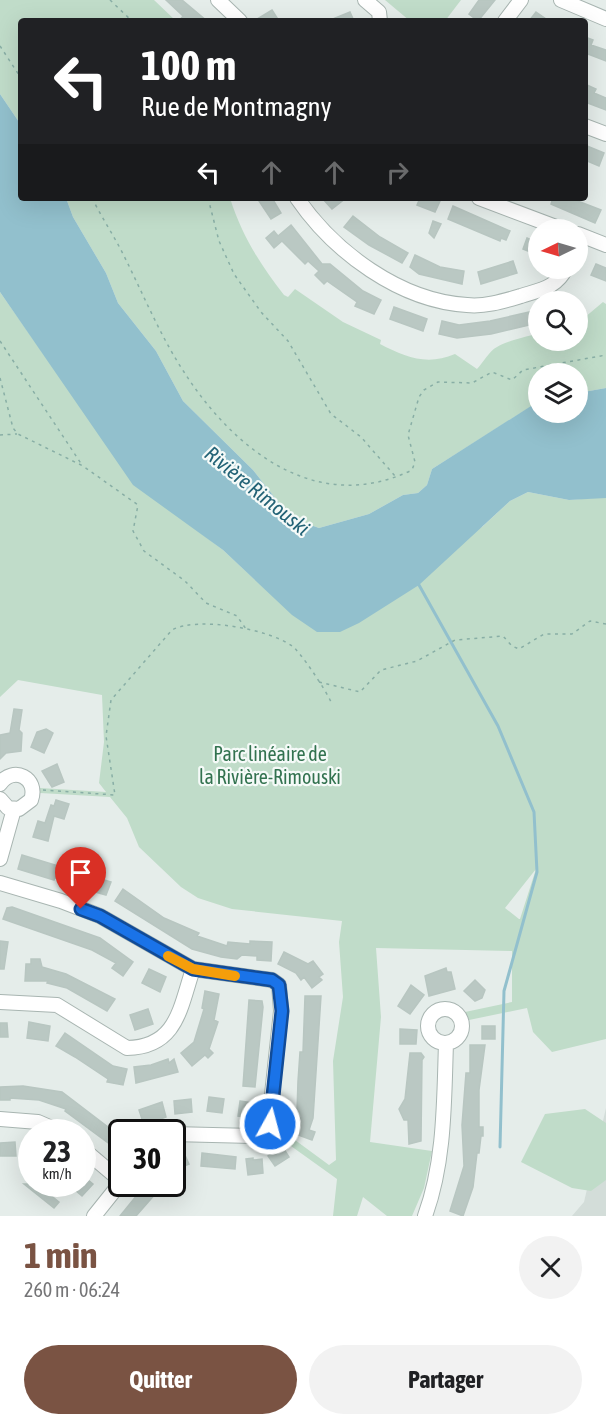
<!DOCTYPE html>
<html lang="fr">
<head>
<meta charset="utf-8">
<style>
  :root { --surface:#fff; --page:#f2f2f2; --text:#202124; --muted:#757577; --accent:#7a5343 }
  body { margin:0; font-family:"Asap Condensed",sans-serif; background:var(--page); color:var(--text); height:100vh; display:flex; flex-direction:column; font-size:22px; white-space:nowrap }
  * { box-sizing:border-box; margin:0 }
  p { font-size:20px; color:var(--muted) }
  .icon { flex:none; width:33px; height:33px; fill:none; stroke:currentColor; stroke-width:2; stroke-linecap:round; stroke-linejoin:round }
  .map { position:relative; height:1216px; overflow:hidden }
  .panel { display:flex; flex-direction:column; background:var(--surface); flex:1 }
  .panel>* { flex:none }
  .guide { position:absolute; left:18px; top:18px; width:570px; height:183px; border-radius:6px; box-shadow:0 6px 24px #0002; background:#202124; color:#fff; overflow:hidden }
  .needle { width:39px; rotate:265deg }
  .controls { position:absolute; left:528px; top:219px; display:grid; gap:12px }
  .controls a { display:grid; place-items:center; width:60px; height:60px; border-radius:50%; background:var(--surface); box-shadow:0 6px 24px #0002; font-size:30px }
  .speed { position:absolute; left:18px; top:1119px; display:flex; gap:12px; font-size:30px; font-weight:700; text-align:center }
  .speed>* { display:grid; place-content:center; width:78px; height:78px; border-radius:50%; background:var(--surface); box-shadow:0 6px 24px #0002; line-height:1 }
  .speed small { font-size:15px; font-weight:400 }
  .speed .limit { border:3px solid #111; border-radius:9px; background:#fff; color:#111 }
  .pin { position:absolute; display:grid; place-items:center; width:51px; height:51px; color:#fff; margin:-62px -26px; border-radius:50% 50% 50% 0; rotate:-45deg; box-shadow:0 0 6px #0007 }
  .pin .icon { rotate:45deg }
  .me { position:absolute; width:66px; margin:-33px; rotate:7deg; stroke-linejoin:round; filter:drop-shadow(0 0 4px #0008) }
  .turn { display:flex; align-items:center; gap:21px; height:126px; padding:0 24px; font-size:27px }
  .turn .icon { width:78px; height:78px; stroke-width:2.5 }
  .turn b { display:block; font-size:42px; line-height:51px }
  .lanes { display:flex; align-items:center; height:57px; padding:0 24px; background:#0003; justify-content:center; gap:30px; direction:ltr }
  .lanes .off { opacity:.35 }
  .round { display:grid; place-items:center; flex:none; width:63px; height:63px; border-radius:32px; background:var(--page) }
  .headline { display:flex; align-items:center; justify-content:space-between; height:102px; padding:0 24px }
  h1 { font-size:36px; font-weight:700; line-height:45px; color:var(--accent) }
  .cta { display:flex; gap:12px; margin-top:auto; padding:12px 24px }
  .cta a { flex:1; height:69px; border-radius:36px; background:var(--accent); color:#fff; font-size:24px; font-weight:700; line-height:69px; text-align:center }
  .cta a+a { background:var(--page); color:var(--text) }
  .map>svg:first-child { display:block }
</style>
</head>
<body>
<div class="map">
<svg width="606" height="1216" viewBox="0 0 606 1216">
  <rect width="100%" height="100%" fill="#e5edea"/>
  <path fill="#d3ddd9" d="M 606,1108 L 606,1216 L 572,1216 L 584,1202 Z"/>
  <path fill="#c0dcc9" fill-rule="evenodd" d="M 0,0 L 154,0 L 176,21 L 21,21 L 21,125 L 0,94 Z
    M 385,0 L 461,0 L 445,21 L 410,21 Z
    M 66,198 L 230,198 C 242,236 260,264 284,295 L 288,297 L 295,289 L 343,322 L 381,340 L 380,344 C 405,357 427,366 455,354 L 477,369 C 483,363 489,351 497,347 C 503,342 531,335 538,334 L 538,340 L 578,340 L 578,323 L 603,302 L 606,304 L 606,388 L 578,393 L 578,374 L 538,374 L 538,402 L 432,469 L 427,485 L 418,493 L 403,495 L 369,514 L 319,528 L 291,518 L 253,470 L 183,401 L 156,351 L 118,303 L 106,273 L 73,217 Z
    M 0,292 L 133,482 L 223,550 L 265,589 L 482,527 L 510,501 L 528,492 L 569,500 L 606,497 L 606,1039 L 552,1052 L 533,1032 L 527,1008 L 469,1020 L 465,1012 L 512,1002 L 512,951 L 376,948 L 381,1017 L 370,1142 L 432,1151 L 424,1188 L 412,1216 L 387,1216 L 363,1197 L 357,1216 L 333,1216 L 337,1179 L 277,1136 L 280,1129 L 329,1165 L 336,1160 L 333,1061 L 343,997 L 339,942 L 342,921 L 232,909 L 198,898 L 181,887 L 139,847 L 127,818 L 110,797 L 40,793 L 40,788 L 106,792 L 99,783 L 104,742 L 102,695 L 18,680 L 0,697 ZM 536,869 L 520,919 L 519,919 L 505,908 Z
    M 585,1109 L 606,1123 L 606,1180 L 591,1191 L 572,1188 L 521,1162 L 545,1114 Z"/>
  <path fill="#92c0cd" d="M 0,94 L 21,125 L 21,198 L 66,198 L 73,217 L 106,273 L 118,303 L 156,351 L 183,401 L 253,470 L 291,518 L 319,528 L 369,514 L 403,495 L 418,493 L 427,485 L 432,469 L 531,406 L 538,402 L 538,412 L 578,412 L 578,393 L 606,388 L 606,498 L 569,500 L 528,492 L 510,501 L 419,585 L 359,623 L 340,632 L 317,632 L 292,615 L 223,550 L 133,485 L 0,292 Z"/>
  <g fill="none" stroke-linecap="round" stroke-linejoin="round">
    <path stroke="#92c0cd" stroke-width="3" d="M 419,585 L 498,726 L 534,812 L 537,872 L 504,991 L 500,1147"/>
  </g>
  <path fill="#bac8c3" stroke="#b8c6c1" stroke-width="1.5" d="M 166,0 L 182,0 L 207,21 L 179,21 L 183,16 Z
    M 479,0 L 495,0 L 478,21 L 469,14 Z
    M 272,10 L 279,21 L 254,21 Z
    M 350,12 L 354,21 L 328,21 Z
    M 536,12 L 549,21 L 529,21 Z
    M 585,37 L 593,40 L 591,45 L 606,50 L 606,61 L 588,54 L 585,59 Z
    M 587,85 L 596,89 L 594,93 L 606,98 L 606,110 L 585,102 Z
    M 587,146 L 604,153 L 599,166 L 585,160 Z
    M 257,198 L 272,198 L 281,213 L 271,219 Z
    M 322,198 L 346,198 L 332,209 Z
    M 420,198 L 440,201 L 435,212 L 417,205 Z
    M 553,198 L 570,198 L 601,210 L 595,223 L 551,204 Z
    M 453,206 L 510,231 L 506,240 L 501,238 L 500,241 L 448,219 Z
    M 353,216 L 380,237 L 408,253 L 402,263 L 369,245 L 344,227 Z
    M 433,221 L 441,224 L 434,238 L 429,233 Z
    M 291,225 L 322,264 L 330,264 L 363,291 L 381,300 L 374,314 L 355,306 L 357,302 L 327,281 L 324,284 L 315,275 L 319,271 L 308,261 L 305,264 L 282,241 L 274,248 L 266,238 L 274,231 L 278,236 Z
    M 527,238 L 538,243 L 538,255 L 523,249 Z
    M 415,255 L 440,267 L 464,271 L 462,284 L 419,274 L 410,267 Z
    M 513,261 L 517,273 L 481,284 L 478,272 Z
    M 596,264 L 606,268 L 606,281 L 591,275 Z
    M 394,307 L 427,319 L 423,331 L 390,319 Z
    M 538,310 L 538,323 L 491,334 L 457,338 L 439,334 L 442,321 L 459,325 L 490,321 Z
    M 14,709 L 22,710 L 19,730 L 22,733 L 21,751 L 6,753 L 0,759 L 0,735 L 10,733 Z
    M 46,729 L 53,733 L 44,753 L 31,747 L 37,732 Z
    M 57,764 L 64,782 L 52,787 L 42,771 Z
    M 56,800 L 69,804 L 64,819 L 54,816 L 48,841 L 33,837 L 38,821 L 45,823 L 51,805 L 54,806 Z
    M 22,855 L 111,882 L 106,895 L 67,884 L 68,882 L 55,877 L 54,880 L 18,869 Z
    M 123,889 L 164,918 L 199,933 L 197,936 L 227,946 L 228,942 L 250,944 L 250,941 L 272,942 L 271,961 L 257,960 L 257,956 L 242,955 L 237,959 L 221,957 L 192,949 L 115,901 Z
    M 12,907 L 100,938 L 133,962 L 123,976 L 112,968 L 116,963 L 92,950 L 3,919 L 7,908 Z
    M 0,941 L 8,942 L 4,969 L 0,969 Z
    M 284,952 L 308,964 L 313,961 L 323,974 L 319,977 L 322,980 L 312,988 L 304,977 L 301,980 L 296,973 L 278,964 Z
    M 31,959 L 40,959 L 42,967 L 66,974 L 115,999 L 107,1011 L 67,988 L 47,983 L 48,981 L 25,981 L 26,964 L 31,964 Z
    M 446,968 L 447,972 L 451,972 L 455,989 L 429,996 L 425,976 Z
    M 149,969 L 166,977 L 160,992 L 142,983 Z
    M 475,980 L 485,990 L 482,998 L 475,1001 L 464,991 Z
    M 411,985 L 424,995 L 410,1014 L 398,1006 Z
    M 205,991 L 219,994 L 214,1020 L 218,1022 L 209,1049 L 213,1053 L 208,1058 L 205,1055 L 192,1066 L 181,1053 L 194,1042 L 204,1009 L 202,1008 Z
    M 305,996 L 321,996 L 313,1118 L 309,1130 L 315,1132 L 312,1140 L 293,1133 L 300,1112 L 297,1112 L 298,1081 L 300,1052 L 303,1052 Z
    M 249,1000 L 262,1001 L 263,1007 L 255,1087 L 243,1086 Z
    M 148,1009 L 153,1024 L 135,1030 L 130,1015 Z
    M 29,1022 L 50,1026 L 48,1041 L 27,1038 Z
    M 0,1023 L 7,1023 L 8,1037 L 0,1037 Z
    M 482,1026 L 495,1026 L 495,1039 L 482,1039 Z
    M 400,1029 L 417,1030 L 416,1044 L 400,1044 Z
    M 65,1033 L 113,1066 L 127,1069 L 123,1085 L 107,1082 L 108,1079 L 75,1057 L 56,1046 Z
    M 470,1045 L 485,1045 L 479,1090 L 479,1127 L 483,1127 L 483,1136 L 481,1136 L 479,1153 L 477,1153 L 473,1187 L 463,1216 L 450,1211 L 464,1166 L 462,1125 L 466,1073 L 470,1073 Z
    M 410,1053 L 421,1053 L 424,1057 L 422,1060 L 421,1141 L 409,1144 L 408,1120 L 404,1120 L 399,1109 L 405,1099 Z
    M 168,1059 L 169,1063 L 174,1059 L 178,1072 L 136,1083 L 134,1067 L 151,1065 Z
    M 23,1086 L 62,1092 L 112,1130 L 114,1128 L 122,1134 L 122,1139 L 115,1148 L 65,1111 L 66,1109 L 39,1100 L 10,1098 L 10,1100 L 0,1100 L 0,1087 Z
    M 209,1097 L 224,1099 L 222,1113 L 207,1111 Z
    M 191,1099 L 192,1112 L 175,1114 L 174,1101 Z
    M 240,1101 L 253,1103 L 253,1118 L 238,1116 Z
    M 162,1102 L 166,1117 L 144,1125 L 139,1110 Z
    M 15,1142 L 16,1156 L 0,1156 L 0,1143 Z
    M 282,1146 L 289,1157 L 275,1166 L 268,1156 Z
    M 183,1151 L 189,1164 L 172,1171 L 172,1155 Z
    M 202,1153 L 236,1157 L 235,1169 L 201,1166 Z
    M 253,1158 L 253,1160 L 262,1159 L 263,1173 L 248,1175 L 246,1159 Z
    M 82,1175 L 93,1184 L 82,1196 L 68,1184 L 82,1184 Z
    M 24,1184 L 37,1184 L 59,1202 L 54,1208 Z
    M 146,1184 L 164,1184 L 136,1216 L 120,1216 Z"/>
  <g fill="none" stroke-linecap="round" stroke-linejoin="round">
    <defs>
      <path id="minor" d="M 218,0 L 240,21
        M 365,0 L 379,12 L 380,21
        M 561,0 L 606,19
        M 505,21 L 521,0
        M 585,126 L 606,134
        M 297,198 C 334,252 400,301 467,305 C 485,307 504,301 521,296 C 539,290 557,288 566,268
        M 479,198 L 564,230
        M 578,234 L 606,245
        M 0,784 C 13,765 39,778 31,800 L 19,809 L 8,808 L 0,799
        M 0,859 L 14,809
        M 0,883 L 61,901 L 100,916 L 193,969 L 272,980 L 279,985 L 281,1011 L 268,1131 L 263,1135 L 253,1136 L 172,1134
        M 0,1002 L 57,1005 L 127,1048 C 177,1047 180,1008 193,969
        M428 1026a17 17 0 1 1 34 0a17 17 0 1 1-34 0Z
        M 0,1119 L 38,1122 L 61,1132
        M 82,1148 L 121,1181
        M 94,1216 L 122,1181
        M 425,1216 C 445,1161 444,1101 446,1043"/>
    </defs>
    <use href="#minor" stroke="#a8b5b1" stroke-width="16"/>
    <path stroke="#88aea5" stroke-width="1.5" stroke-dasharray="3 4.5" stroke-linecap="butt" d="M 110,0 L 132,21
      M 0,46 L 21,78
      M 92,198 C 101,216 112,233 121,250 C 142,291 159,334 184,372 C 234,450 317,516 412,470 L 415,462 L 408,435 L 419,397 L 424,390 L 438,382 L 472,383 L 492,372 L 512,380 L 523,370 L 606,355
      M 208,198 L 219,241 L 234,274 L 261,312 L 288,341 L 331,414 L 361,437 L 395,476
      M 0,341 L 82,465
      M 0,378 L 13,428 L 18,434 L 83,466 L 138,505 L 133,531 L 144,551 L 185,581 L 206,603 L 237,616 L 246,629
      M 0,435 L 17,434
      M 319,682 L 360,692 L 381,670 L 417,661 L 455,640 L 503,636 L 512,646 L 519,649 L 544,634 L 572,634 L 590,621 L 606,624
      M 43,790 L 115,795 L 106,736 L 111,700 L 172,630 C 197,616 269,629 292,646 C 300,651 327,692 331,702"/>
    <use href="#minor" stroke="#fff" stroke-width="14"/>
  </g>
  <g fill="none" stroke-linecap="round" stroke-linejoin="round">
    <defs>
      <path id="route" d="M 81,909 L 100,916 L 193,969 L 272,980 L 279,985 L 282,1011 L 270,1124"/>
    </defs>
    <use href="#route" stroke="#114b97" stroke-width="15"/>
    <use href="#route" stroke="#1a73e8" stroke-width="10"/>
    <path stroke="#f59e0b" stroke-width="10" d="M 168,956 L 193,969 L 235,976"/>
  </g>
  <g text-anchor="middle" stroke-width="4.5" stroke-linejoin="round" paint-order="stroke">
    <g font-size="20" fill="#32724f" stroke="#f5faf8">
      <text x="270" y="761">Parc linéaire de<tspan x="270" dy="23">la Rivière-Rimouski</tspan></text>
    </g>
    <g font-size="21" font-style="italic" fill="#236376" stroke="#f5faf8">
      <text transform="translate(257 491) rotate(39)" y="7">Rivière Rimouski</text>
    </g>
  </g>
</svg>
<div class="controls">
<a><svg class="needle" viewBox="-14 -14 28 28"><path d="M0-13l5 13h-10z" fill="#e53935"/><path d="M0 13l5-13h-10z" fill="#757577"/></svg></a>
<a><svg class="icon" aria-label="search" viewBox="0 0 24 24"><circle cx="10" cy="10" r="6"/><path d="M15 15l6 6"/></svg></a>
<a><svg class="icon" aria-label="layers" viewBox="0 0 24 24"><path d="M12 4l9 5-9 5-9-5zM3 14l9 5 9-5"/></svg></a>
</div>
<div class="speed"><div>23<small>km/h</small></div><div class="limit">30</div></div>
<div class="pin" style="left:81px;top:909px;background:#d93025"><svg class="icon" aria-label="arrive" viewBox="0 0 24 24"><path d="M6 21V4h12l-3 4 3 4H6"/></svg></div>
<svg class="me" style="left:270px;top:1124px" viewBox="-20 -20 40 40"><circle r="17" fill="#1a73e8" stroke="#fff" stroke-width="3"/><path d="M0-11L8 9 0 5-8 9z" fill="#fff"/></svg>
<div class="guide">
<div class="turn"><svg class="icon" aria-label="left" viewBox="0 0 24 24"><path d="M17 20v-9H6M10 6l-5 5 5 5"/></svg><div><b>100 m</b>Rue de Montmagny</div></div>
<div class="lanes"><svg class="icon" aria-label="left" viewBox="0 0 24 24"><path d="M17 20v-9H6M10 6l-5 5 5 5"/></svg><svg class="icon off" aria-label="ahead" viewBox="0 0 24 24"><path d="M12 20V5M6 11l6-6 6 6"/></svg><svg class="icon off" aria-label="ahead" viewBox="0 0 24 24"><path d="M12 20V5M6 11l6-6 6 6"/></svg><svg class="icon off" aria-label="right" viewBox="0 0 24 24"><path d="M7 20v-9h11M14 6l5 5-5 5"/></svg></div>
</div>
</div>
<section class="panel">
<div class="headline"><div><h1>1 min</h1><p>260 m · 06:24</p></div><a class="round"><svg class="icon" aria-label="close" viewBox="0 0 24 24"><path d="M6 6l12 12M18 6L6 18"/></svg></a></div>
<div class="cta"><a>Quitter</a><a>Partager</a></div>
</section>
</body>
</html>
